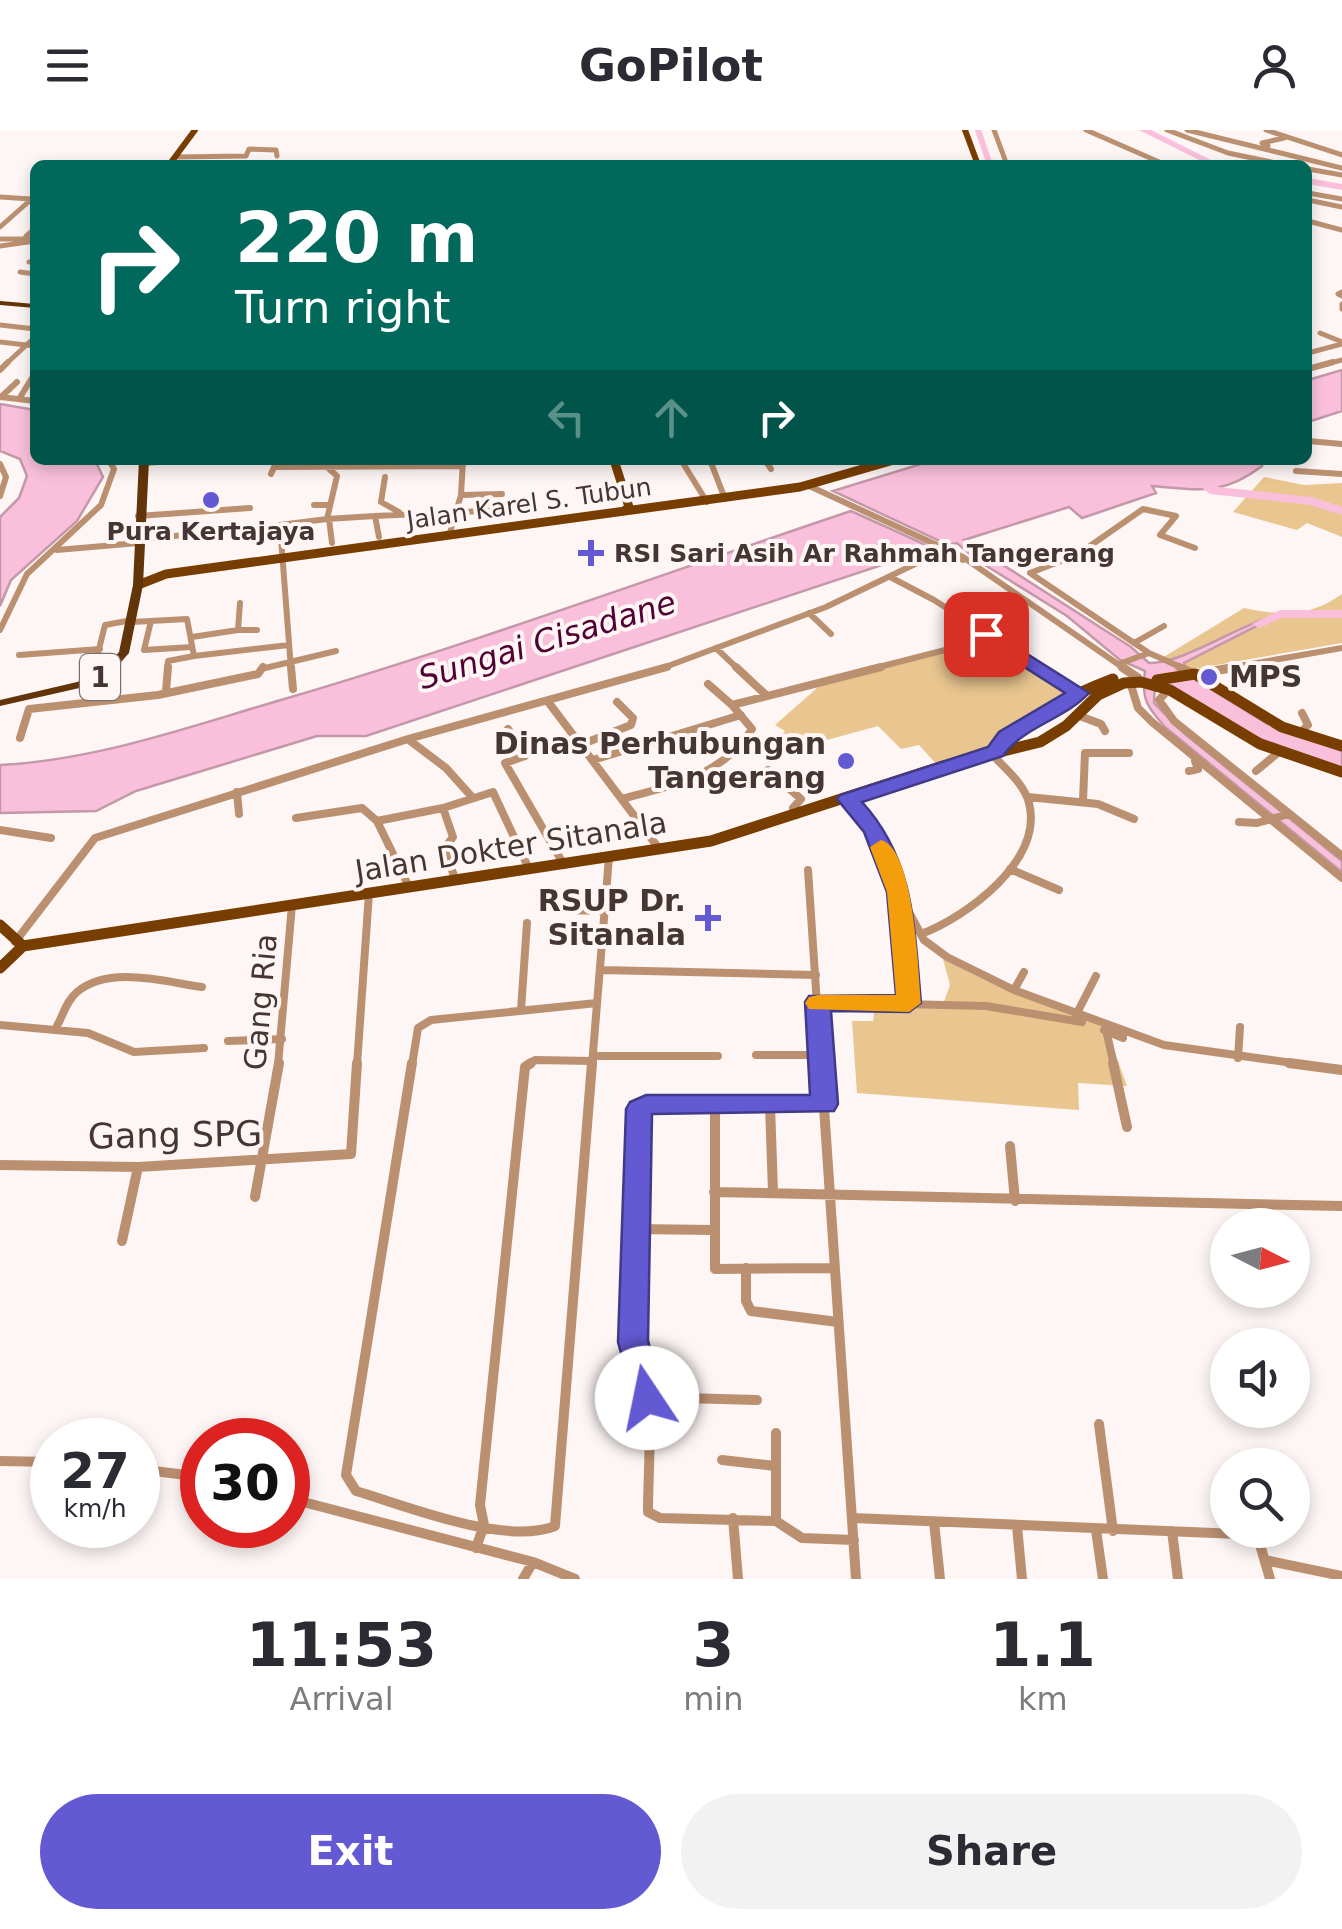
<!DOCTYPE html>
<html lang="en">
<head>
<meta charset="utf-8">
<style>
  :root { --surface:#fff; --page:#f2f2f3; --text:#2b2b33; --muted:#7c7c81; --accent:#6359d2 }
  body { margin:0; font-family:"DejaVu Sans",sans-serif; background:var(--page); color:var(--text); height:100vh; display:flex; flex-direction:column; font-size:38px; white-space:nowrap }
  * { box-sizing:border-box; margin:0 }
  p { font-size:32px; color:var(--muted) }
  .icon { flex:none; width:55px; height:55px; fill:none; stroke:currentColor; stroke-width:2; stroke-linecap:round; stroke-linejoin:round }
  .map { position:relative; height:1449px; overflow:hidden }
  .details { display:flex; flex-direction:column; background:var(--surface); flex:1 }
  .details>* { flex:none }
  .top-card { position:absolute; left:30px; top:30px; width:1282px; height:305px; border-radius:15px; box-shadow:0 5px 15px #0003; background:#00695c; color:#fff; overflow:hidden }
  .needle { width:65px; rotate:96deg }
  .buttons { position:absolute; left:1210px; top:1078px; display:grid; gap:20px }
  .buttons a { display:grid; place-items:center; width:100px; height:100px; border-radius:50%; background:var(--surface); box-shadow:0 5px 15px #0003; font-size:50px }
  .speed { position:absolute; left:30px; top:1288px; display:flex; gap:20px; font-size:50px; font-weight:700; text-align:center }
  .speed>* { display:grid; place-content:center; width:130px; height:130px; border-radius:50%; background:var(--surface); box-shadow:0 5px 15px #0003; line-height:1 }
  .speed small { font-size:25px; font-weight:400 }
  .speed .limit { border:15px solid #d22; background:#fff; color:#111 }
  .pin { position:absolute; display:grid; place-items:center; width:85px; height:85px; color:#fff; margin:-42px; border-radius:20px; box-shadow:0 5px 15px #0006 }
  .me { position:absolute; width:110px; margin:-55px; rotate:349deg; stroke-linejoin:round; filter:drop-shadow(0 0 8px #0008) }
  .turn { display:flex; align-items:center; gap:35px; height:210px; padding:0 40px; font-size:45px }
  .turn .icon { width:130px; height:130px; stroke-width:2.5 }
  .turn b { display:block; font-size:70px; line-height:85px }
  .lanes { display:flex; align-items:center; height:95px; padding:0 40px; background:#0003; justify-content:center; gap:50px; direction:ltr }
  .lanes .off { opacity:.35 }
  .eta { display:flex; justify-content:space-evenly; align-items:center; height:170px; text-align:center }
  .eta b { font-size:60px; font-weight:700; line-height:70px }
  .button { display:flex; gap:20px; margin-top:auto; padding:20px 40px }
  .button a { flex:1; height:115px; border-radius:60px; background:var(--accent); color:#fff; font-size:40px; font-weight:700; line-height:115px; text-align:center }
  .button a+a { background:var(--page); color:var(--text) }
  header { display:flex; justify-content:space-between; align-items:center; height:130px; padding:0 40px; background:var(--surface); font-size:45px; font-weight:700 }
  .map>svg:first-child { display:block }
</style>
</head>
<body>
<header><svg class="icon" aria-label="menu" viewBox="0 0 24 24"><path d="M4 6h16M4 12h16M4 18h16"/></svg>GoPilot<svg class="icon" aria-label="person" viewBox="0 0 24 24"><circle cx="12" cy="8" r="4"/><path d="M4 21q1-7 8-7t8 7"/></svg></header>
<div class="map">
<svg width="1342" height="1449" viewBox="0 0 1342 1449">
  <rect width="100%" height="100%" fill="#fdf6f4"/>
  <path fill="#e9c68f" d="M 1264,347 L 1304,355 L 1342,353 L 1342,407 L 1307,393 L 1297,400 L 1233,382 Z
    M 1342,464 L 1342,513 L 1182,541 L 1162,528 L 1244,478 C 1282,486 1310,487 1342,464 Z
    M 988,509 L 1079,563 L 1018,599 L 996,621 L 939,637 L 919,615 L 901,619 L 878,596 L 787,621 L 776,610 L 785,601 L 775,595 L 825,551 Z
    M 943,829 L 989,852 L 1105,895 L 1127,956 L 1078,953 L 1079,980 L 857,963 L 852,891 L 873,891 L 875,875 L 942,877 L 950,855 Z"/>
  <path fill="#fac0db" stroke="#c497a9" stroke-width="2.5" d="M 1342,240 L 1342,281 L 1308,292 L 1308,250 Z
    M 0,274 L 35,280 L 35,330 L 95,330 L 103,347 L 77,391 L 11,450 L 0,476 L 0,387 L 19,368 L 27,346 L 20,329 L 0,321 Z
    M 934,330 L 1263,330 L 1262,336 C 1222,366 1200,360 1152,356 L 1156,363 L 1082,388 L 1069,377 L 964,410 L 1131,517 L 1149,533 C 1184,534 1241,493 1280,484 L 1184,533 L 1185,543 L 1266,593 L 1342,621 L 1342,638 L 1244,603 L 1155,552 L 1154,573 L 1185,604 L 1342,731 L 1342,742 L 1166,598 C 1147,577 1141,569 1145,541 L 1120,530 L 1067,486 L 977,430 L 957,413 L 948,415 L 833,361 Z
    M 851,381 L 933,418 L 366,606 L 317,606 L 136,661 L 96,681 L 0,683 L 0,635 C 97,630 188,597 281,570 C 475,513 660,445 851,381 Z"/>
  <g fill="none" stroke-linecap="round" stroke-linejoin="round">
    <path stroke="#fac0db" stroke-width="6" d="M 978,0 L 990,35"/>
    <path fill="#fac0db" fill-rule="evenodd" d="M 1139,0 L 1151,0 L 1221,35 L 1209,35 Z
      M 1308,48 L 1342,54 L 1342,60 L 1308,54 Z
      M 1166,330 L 1180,330 L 1219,357 L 1312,367 L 1342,377 L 1342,385 L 1310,375 L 1210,364 Z
      M 1280,480 L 1342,480 L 1342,488 L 1282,488 L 1259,498 L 1252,494 Z"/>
    <path stroke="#bb9071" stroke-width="5" d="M 1086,0 L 1166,35
      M 1167,0 L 1228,23 L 1286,35
      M 1187,0 L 1342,38
      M 1266,0 L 1342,25
      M 1268,16 L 1262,13 L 1284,8
      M 175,27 L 246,26 L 249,19 L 276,20 L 277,26
      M 171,33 L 263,34
      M 1308,39 L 1342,45
      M 1308,63 L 1342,69
      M 0,67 L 31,69
      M 1308,70 L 1342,77
      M 1308,91 L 1342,100
      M 0,97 L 35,66
      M 26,106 L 35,98
      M 0,109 L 35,109
      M 0,116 L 35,111
      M 29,132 L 35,132
      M 20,142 L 35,144
      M 1342,162 L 1338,164 L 1342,166
      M 1342,174 L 1342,179
      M 0,195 L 35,199
      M 1320,203 L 1342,212
      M 0,212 L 35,216
      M 1308,223 L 1342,214
      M 1323,235 L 1342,230"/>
    <path stroke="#bb9071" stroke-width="6" d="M 1308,239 L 1333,232
      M 1,267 L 17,252
      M 19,269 L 35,243
      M 1308,311 L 1342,314
      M 681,330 L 707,372
      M 710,330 L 725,369
      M 765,330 L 771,339
      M 144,333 L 185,330
      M 1296,341 L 1342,344
      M 271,344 L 274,337 L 462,336
      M 385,347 L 381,372 L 399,382
      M 461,365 L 502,364
      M 314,375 L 330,375
      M 138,386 L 250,378
      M 327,389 L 375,386
      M 329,389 L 332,413
      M 449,406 L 461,365 L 463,330
      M 379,407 L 375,386 L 526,379
      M 138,409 L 210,403
      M 57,420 L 138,413
      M 1030,443 L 1077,425 L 1143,379 L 1176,386 L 1160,405 L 1195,418
      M 1030,443 L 1149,523
      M 892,448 L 934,470 L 1042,539
      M 240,473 L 238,500 L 257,500
      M 809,483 L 831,504
      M 151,491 L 144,520 L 192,517
      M 132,492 L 187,489 L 194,526 L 289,515
      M 192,507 L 238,500
      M 1134,513 L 1164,496
      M 716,518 L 738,539
      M 19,525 L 100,519
      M 97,527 L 105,495 L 132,490
      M 1119,534 L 1149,523 L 1185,539
      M 167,539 L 168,531 L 194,526
      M 261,539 L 336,521
      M 291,539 L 280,395 L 327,389 L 337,346 L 327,337 L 328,330
      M 660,539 L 826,477 L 940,422 L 963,430
      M 871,539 L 992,508"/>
    <path stroke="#bb9071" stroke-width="8" d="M 291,537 L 293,559
      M 736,537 L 766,565
      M 1038,537 L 1079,563
      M 1179,537 L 1191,542
      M 1130,552 L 1138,578 L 1152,592 L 1342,748
      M 708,554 L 732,575
      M 1169,559 L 1159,570 L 1174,591 L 1342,726
      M 166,561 L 168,537
      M 549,573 L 660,720
      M 1077,585 L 1101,594 L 1105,601
      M 508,599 L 525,626 L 505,633 L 564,735
      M 1300,603 L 1308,595 L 1302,583
      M 20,608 L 29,579 L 158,565 L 258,544 L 263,537
      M 409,610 L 446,638 L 472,667
      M 580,615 L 631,595 L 633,588 L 617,572
      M 593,630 L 741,585
      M 768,640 L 801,669 L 793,678 L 797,685
      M 1189,641 L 1198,639 L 1195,631
      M 1256,641 L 1279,622
      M 237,662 L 239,684
      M 1028,667 L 1098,674 L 1134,689
      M 622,669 C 672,655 723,646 752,599 L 732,575 L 881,537
      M 847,669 L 875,700 L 898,762 L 924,810 L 947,827 L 1014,860 L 1164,915 L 1307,935
      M 1083,671 L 1085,623 L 1129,623
      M 443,678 L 453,707 L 444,719 L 456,751
      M 296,688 L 362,678 L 377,691 L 409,757
      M 377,691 L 443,678 L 493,662 L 529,739
      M 1239,692 L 1257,693 L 1289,684
      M 0,700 L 51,708
      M 1010,739 L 1059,760
      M 808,740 L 821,935
      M 899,767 L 909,873
      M 564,780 L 604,781
      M 921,804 C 966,787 1044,731 1029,673 C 1024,653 1004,638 991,623
      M 15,812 L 95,708 L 408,609 L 667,537
      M 602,840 L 816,845
      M 1014,860 L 1024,842
      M 818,872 L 986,876 L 1082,892
      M 521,880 L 527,793
      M 1076,885 L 1096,846
      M 0,895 L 88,903 L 134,922 L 204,918
      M 57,896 C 63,885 67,870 77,862 C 110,835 165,852 202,857
      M 1104,900 L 1123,908
      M 1106,900 L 1114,935
      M 228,911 L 282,909
      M 756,925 L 821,925
      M 594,926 L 718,926
      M 1238,928 L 1240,897
      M 278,935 L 292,775
      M 357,935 L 369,763
      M 412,935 L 418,898 L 431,890 L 597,873
      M 528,935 L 535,930 L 593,931
      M 592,935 L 609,727"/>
    <path stroke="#bb9071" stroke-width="10" d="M 412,933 L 346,1345 L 356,1361 C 407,1376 505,1416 555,1396 L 592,933
      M 821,933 L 856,1449
      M 1113,933 L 1127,997
      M 1289,933 L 1342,940
      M 824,974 L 646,975 L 639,979 L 633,1212 C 657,1264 648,1326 648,1382 L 660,1388 L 776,1391 L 802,1408 L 854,1410
      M 715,975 L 715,1139 L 834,1138
      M 770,975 L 773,1062
      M 1010,1016 L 1015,1071
      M 0,1035 L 138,1037 L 351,1024 L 357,933
      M 714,1062 L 1342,1076
      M 255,1067 L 279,933
      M 634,1099 L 715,1100
      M 122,1111 L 138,1037
      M 746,1138 L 746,1171 L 751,1181 L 838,1192
      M 647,1267 L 757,1270
      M 1099,1294 L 1113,1401
      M 776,1303 L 776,1391
      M 722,1330 L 775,1336
      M 0,1331 L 52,1332
      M 138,1339 L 202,1347
      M 288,1368 L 533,1432 L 575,1449
      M 733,1388 L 738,1449
      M 853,1388 L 1238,1404 L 1259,1411 L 1270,1449
      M 934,1392 L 940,1449
      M 1017,1396 L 1022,1449
      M 1096,1400 L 1103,1449
      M 1172,1401 L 1178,1449
      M 476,1418 L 484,1395 L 480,1375 L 525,937 L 531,933
      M 1265,1430 L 1342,1446
      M 523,1449 L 533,1432"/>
    <path stroke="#bb9071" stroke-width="5" d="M 994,0 L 1007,35
      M 5,235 L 35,207"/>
    <path stroke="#bb9071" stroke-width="6" d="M 0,240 L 8,232
      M 0,267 L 35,271
      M 0,334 L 6,347 L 0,366
      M 807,355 L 963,427 L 1125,539
      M 0,500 L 27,444 L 101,375 L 114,339 L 109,330
      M 1222,539 L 1342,518"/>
    <path stroke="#bb9071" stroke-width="9" d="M 1122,537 L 1138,548
      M 1195,544 L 1237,537"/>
    <path stroke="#783d00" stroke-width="6" d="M 965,0 L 978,35
      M 169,35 L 195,0"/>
    <path stroke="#783d00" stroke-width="9" d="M 614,330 L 629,377 L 624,381
      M 138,455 L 166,444 L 800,357 L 894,330"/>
    <path stroke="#783d00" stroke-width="11" d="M 1157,550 L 1195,544 L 1282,597 L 1342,616
      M 996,621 C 1015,591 1079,562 1113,549
      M 0,795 L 23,816
      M 0,838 L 23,816 L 711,711 L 943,636 L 1040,612 L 1066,596 L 1098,565 L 1124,553 L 1141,552 L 1170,560 L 1260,614 L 1342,642"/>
    <path fill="#62340a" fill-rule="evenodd" d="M 0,171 L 35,174 L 35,178 L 0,175 Z
      M 139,330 L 149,330 L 143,455 L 129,523 L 107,548 L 84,557 L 0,576 L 0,570 L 77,552 L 99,544 L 119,522 L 133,455 Z"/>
  </g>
  <path fill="#6359d2" stroke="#403a88" stroke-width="2.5" d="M 986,498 L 1089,563 C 1064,590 1024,596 1003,626 L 862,672 C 915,730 914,798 921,873 L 909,882 L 831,881 L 838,974 L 834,981 L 652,984 L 648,1210 L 662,1268 L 658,1277 L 647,1280 L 636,1277 L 618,1212 L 626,979 L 630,972 L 646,965 L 810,965 L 805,872 L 809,866 L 896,865 L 887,762 L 864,702 L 837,669 L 840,665 L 988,617 L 999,602 L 1065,563 L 979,508 L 979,500 Z"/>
  <path fill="#f59e0b" d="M 881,710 C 915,719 918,842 921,873 L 909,882 L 809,879 L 805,873 L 809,867 L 818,865 L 896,865 L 887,762 L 870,717 Z"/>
  <g fill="#6359d2" stroke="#fdf6f4" stroke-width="4">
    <circle cx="211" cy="370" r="10"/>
    <path d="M586 408h10v10h10v10h-10v10h-10v-10h-10v-10h10z"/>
    <circle cx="1209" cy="547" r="10"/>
    <circle cx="846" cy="631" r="10"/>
    <path d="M703 773h10v10h10v10h-10v10h-10v-10h-10v-10h10z"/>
  </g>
  <g text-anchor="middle" stroke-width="8" stroke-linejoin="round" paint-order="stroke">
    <g font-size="25" fill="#453633" stroke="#fdf6f4">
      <text transform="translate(529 373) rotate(-8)" y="9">Jalan Karel S. Tubun</text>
    </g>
    <g font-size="25" font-weight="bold" fill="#453633" stroke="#fdf6f4">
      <text x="211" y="410">Pura Kertajaya</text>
      <text x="614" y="432" text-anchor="start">RSI Sari Asih Ar Rahmah Tangerang</text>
    </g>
    <rect fill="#fdf6f4" stroke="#7c706d" stroke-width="2.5" x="80" y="524" width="40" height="46" rx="8"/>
    <g font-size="28" font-weight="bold" fill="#453633">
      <text x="100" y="557">1</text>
    </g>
    <g font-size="30" font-weight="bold" fill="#453633" stroke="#fdf6f4" text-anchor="end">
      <text x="1229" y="557" text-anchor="start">MPS</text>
      <text x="826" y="624">Dinas Perhubungan<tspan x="826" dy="34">Tangerang</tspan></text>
      <text x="686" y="781">RSUP Dr.<tspan x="686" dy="34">Sitanala</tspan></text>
    </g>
    <g font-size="30" fill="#453633" stroke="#fdf6f4">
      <text transform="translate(511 717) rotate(-9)" y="10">Jalan Dokter Sitanala</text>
      <text transform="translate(261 872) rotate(-85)" y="10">Gang Ria</text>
    </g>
    <g font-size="32" font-style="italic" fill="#520034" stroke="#fdf6f4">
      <text transform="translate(547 510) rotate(-17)" y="11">Sungai Cisadane</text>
    </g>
    <g font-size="35" fill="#453633" stroke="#fdf6f4">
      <text transform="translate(175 1005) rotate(-1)" y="12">Gang SPG</text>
    </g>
  </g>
</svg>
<div class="buttons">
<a><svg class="needle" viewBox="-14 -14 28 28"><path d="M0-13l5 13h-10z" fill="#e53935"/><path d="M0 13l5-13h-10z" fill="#7c7c81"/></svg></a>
<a><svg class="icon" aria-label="sound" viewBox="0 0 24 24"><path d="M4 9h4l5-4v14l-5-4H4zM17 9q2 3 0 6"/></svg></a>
<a><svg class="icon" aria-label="search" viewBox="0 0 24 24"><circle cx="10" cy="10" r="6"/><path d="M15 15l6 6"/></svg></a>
</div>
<div class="speed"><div>27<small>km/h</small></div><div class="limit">30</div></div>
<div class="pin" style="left:986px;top:504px;background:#d93025"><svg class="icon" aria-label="arrive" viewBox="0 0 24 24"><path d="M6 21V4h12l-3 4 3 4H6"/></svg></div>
<svg class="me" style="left:647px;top:1268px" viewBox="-20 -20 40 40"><circle r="19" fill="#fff"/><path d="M0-13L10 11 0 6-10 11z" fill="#6359d2"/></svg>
<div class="top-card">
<div class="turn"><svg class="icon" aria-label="right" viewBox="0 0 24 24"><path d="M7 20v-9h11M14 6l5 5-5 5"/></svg><div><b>220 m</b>Turn right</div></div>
<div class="lanes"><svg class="icon off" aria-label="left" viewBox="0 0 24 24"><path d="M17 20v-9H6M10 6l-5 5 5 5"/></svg><svg class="icon off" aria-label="ahead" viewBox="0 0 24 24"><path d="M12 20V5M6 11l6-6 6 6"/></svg><svg class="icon" aria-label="right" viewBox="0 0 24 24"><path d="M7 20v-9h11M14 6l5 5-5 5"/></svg></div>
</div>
</div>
<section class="details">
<div class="eta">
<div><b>11:53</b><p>Arrival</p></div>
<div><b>3</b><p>min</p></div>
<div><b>1.1</b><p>km</p></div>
</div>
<div class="button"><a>Exit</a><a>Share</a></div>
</section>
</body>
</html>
